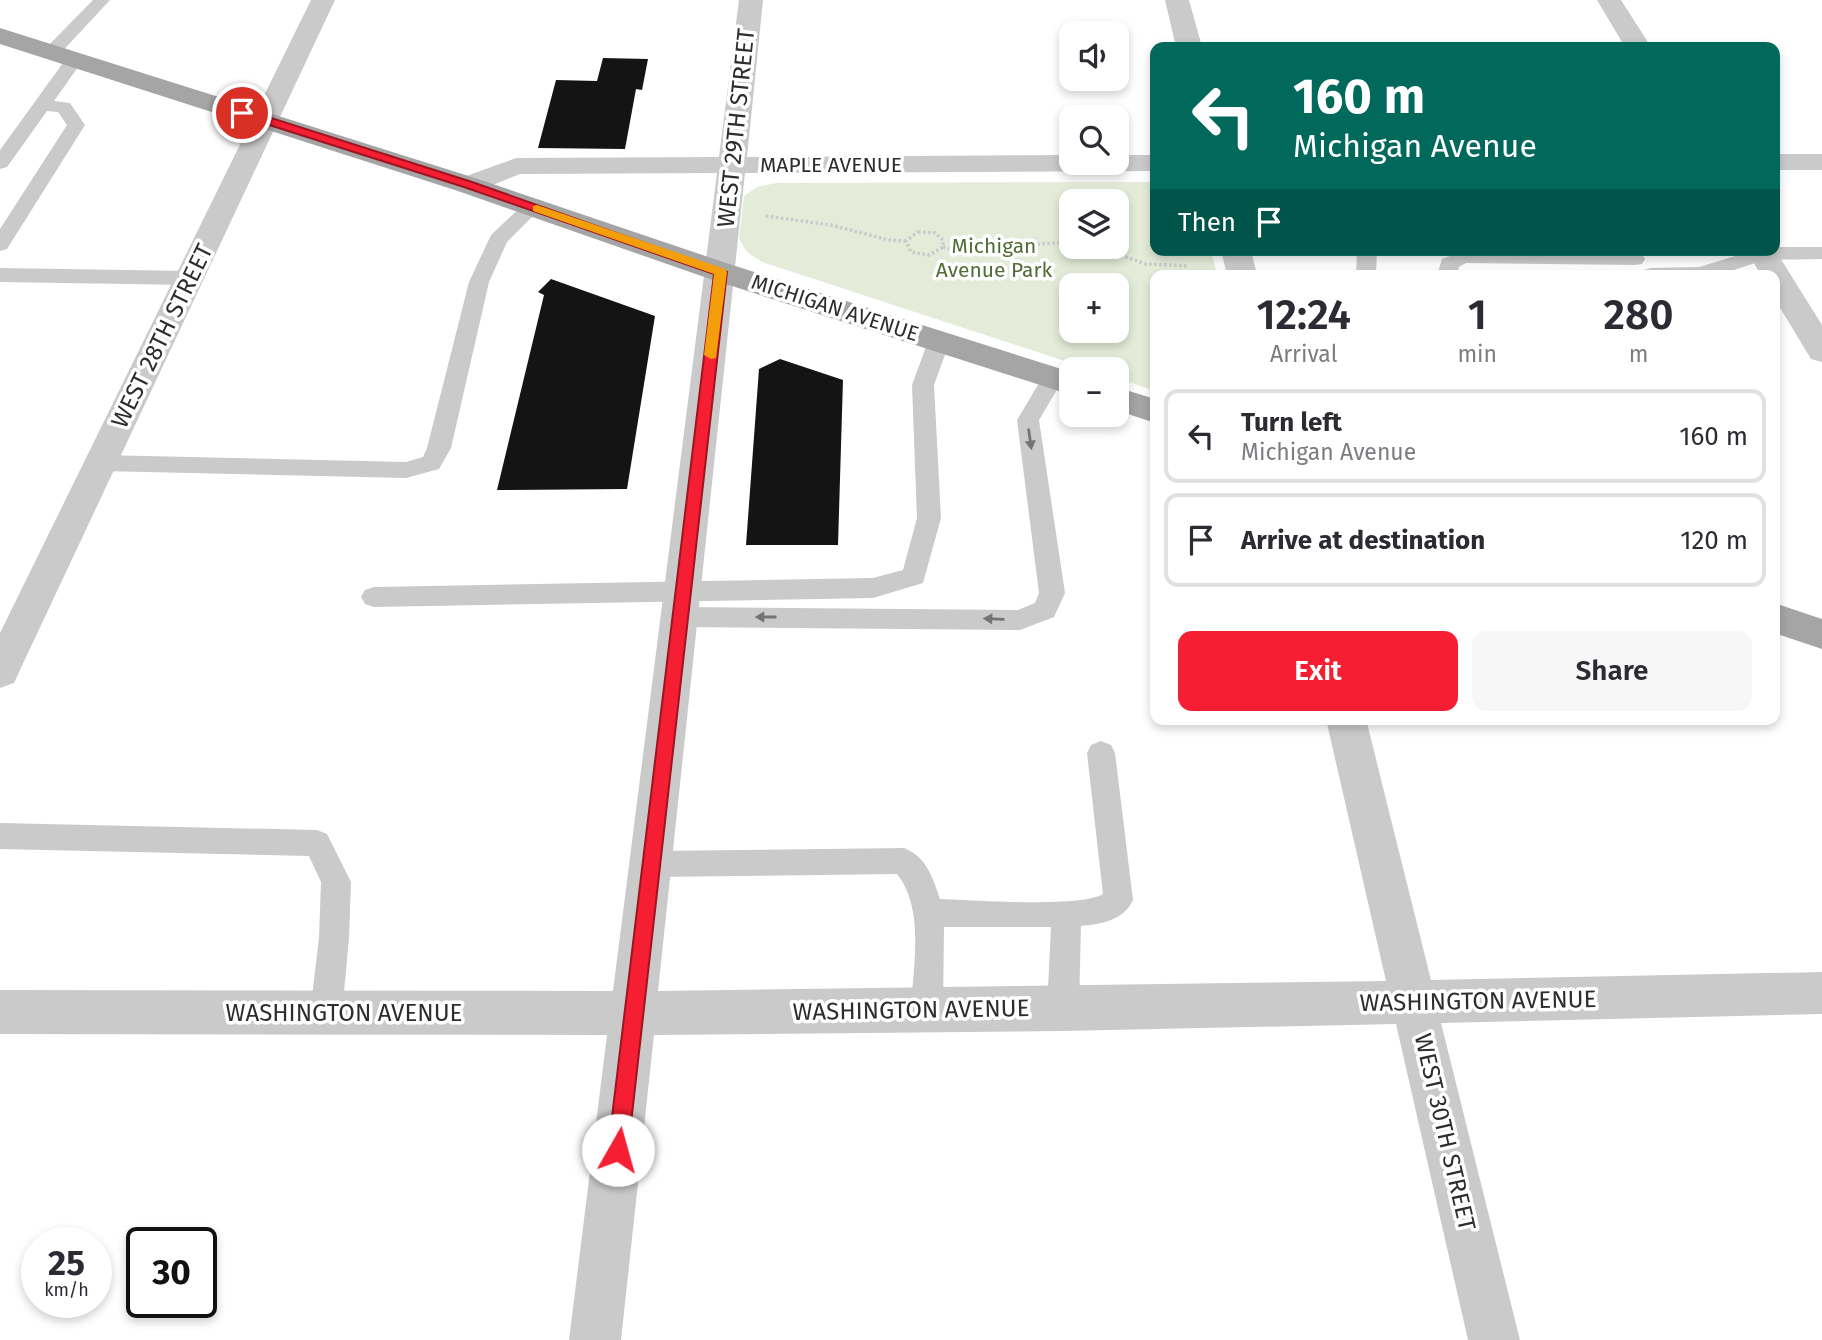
<!DOCTYPE html>
<html lang="en">
<head>
<meta charset="utf-8">
<style>
  :root { --surface:#fff; --page:#f7f7f7; --text:#2b2b33; --muted:#7c7c81; --line:#e1e1e2; --accent:#f51e32 }
  body { margin:0; font-family:"Fira Sans",sans-serif; background:var(--page); color:var(--text); height:100vh; display:flex; flex-direction:column; font-size:26px; white-space:nowrap }
  * { box-sizing:border-box; margin:0 }
  p { font-size:23px; color:var(--muted) }
  .icon { flex:none; width:38px; height:38px; fill:none; stroke:currentColor; stroke-width:2; stroke-linecap:round; stroke-linejoin:round }
  .map { position:relative; flex:1; overflow:hidden }
  .side { position:absolute; left:1150px; top:270px; width:630px; height:455px; display:flex; flex-direction:column; background:var(--surface); border-radius:14px; box-shadow:0 4px 10px #0003 }
  .side>* { flex:none }
  .top-card { position:absolute; left:1150px; top:42px; width:630px; height:214px; border-radius:14px; box-shadow:0 4px 10px #0003; background:#00695c; color:#fff; overflow:hidden }
  .buttons { position:absolute; left:1059px; top:21px; display:grid; gap:14px }
  .buttons a { display:grid; place-items:center; width:70px; height:70px; border-radius:14px; background:var(--surface); box-shadow:0 4px 10px #0003; font-size:35px }
  .speed { position:absolute; left:21px; top:1227px; display:flex; gap:14px; font-size:35px; font-weight:700; text-align:center }
  .speed>* { display:grid; place-content:center; width:91px; height:91px; border-radius:50%; background:var(--surface); box-shadow:0 4px 10px #0003; line-height:1 }
  .speed small { font-size:18px; font-weight:400 }
  .speed .limit { border:4px solid #111; border-radius:10px; background:#fff; color:#111 }
  .pin { position:absolute; display:grid; place-items:center; width:60px; height:60px; color:#fff; margin:-30px; border:4px solid #fff; border-radius:50%; box-shadow:0 2px 7px #0007 }
  .me { position:absolute; width:77px; margin:-38px; rotate:7deg; stroke-linejoin:round; filter:drop-shadow(0 0 5px #0008) }
  .turn { display:flex; align-items:center; gap:24px; height:147px; padding:0 28px; font-size:32px }
  .turn .icon { width:91px; height:91px; stroke-width:2.5 }
  .turn b { display:block; font-size:49px; line-height:60px }
  .then { display:flex; align-items:center; height:66px; padding:0 28px; background:#0003; gap:14px; font-size:26px }
  .eta { display:flex; justify-content:space-evenly; align-items:center; height:119px; text-align:center }
  .eta b { font-size:42px; font-weight:600; line-height:49px }
  .button { display:flex; gap:14px; margin-top:auto; padding:14px 28px }
  .button a { flex:1; height:80px; border-radius:14px; background:var(--accent); color:#fff; font-size:28px; font-weight:600; line-height:80px; text-align:center }
  .button a+a { background:var(--page); color:var(--text) }
  ul { padding:0; list-style:none }
  li { display:flex; align-items:center; gap:21px; height:94px; margin:0 14px 10px; padding:0 14px; border:4px solid var(--line); border-radius:14px }
  li div { flex:1 }
  li b { display:block; font-size:26px }
  li em { font-style:normal }
  .map>svg:first-child { display:block }
</style>
</head>
<body>
<div class="map">
<svg width="1822" height="1340" viewBox="0 0 1822 1340">
  <rect width="100%" height="100%" fill="#fff"/>
  <path fill="#e4ecd9" fill-rule="evenodd" d="M 1155,182 L 1155,250 L 1211,250 L 1217,275 L 1155,275 L 1155,391 L 1117,378 L 1116,369 L 1089,369 L 762,262 L 747,252 L 739,239 L 744,196 L 757,187 L 776,183 ZM 1116,201 L 1116,247 L 1071,247 L 1071,201 ZM 1071,285 L 1116,285 L 1116,331 L 1071,331 Z"/>
  <path fill="#141414" d="M 603,58 L 648,59 L 642,90 L 636,89 L 625,149 L 538,148 L 556,80 L 597,81 Z
    M 551,279 L 655,316 L 627,489 L 497,490 L 544,295 L 538,292 Z
    M 780,359 L 843,380 L 838,545 L 746,545 L 759,369 Z"/>
  <g fill="none" stroke-linecap="round" stroke-linejoin="round">
    <path stroke="#cacaca" stroke-width="3.5" stroke-dasharray="2.5 2.5" stroke-linecap="butt" d="M 766,216 L 831,225 L 889,240 L 906,241
      M 918,232 L 935,233 L 943,240 L 943,247 L 929,255 L 911,252 L 906,241 Z
      M 943,247 L 953,250 L 1071,242
      M 1097,247 L 1146,264 L 1188,266"/>
    <path fill="#cacaca" fill-rule="evenodd" d="M 93,0 L 110,0 L 57,57 L 45,57 L 42,53 L 45,49 Z
      M 74,55 L 83,60 L 54,101 L 70,103 L 85,125 L 7,249 L 0,251 L 0,229 L 67,125 L 58,112 L 47,111 L 7,167 L 0,169 L 0,150 L 68,56 Z
      M 532,201 L 539,203 L 542,207 L 507,242 L 489,282 L 451,448 L 439,469 L 406,478 L 101,471 L 93,469 L 89,463 L 93,457 L 101,455 L 406,462 L 423,457 L 427,448 L 469,282 L 491,235 L 525,203 Z
      M 1774,247 L 1822,247 L 1822,259 L 1764,260 L 1719,275 L 1641,275 L 1644,270 L 1651,268 L 1699,267 L 1742,254 L 1739,250 L 1774,250 Z
      M 1357,250 L 1377,250 L 1376,275 L 1356,275 Z
      M 1463,251 L 1635,253 L 1642,254 L 1645,259 L 1642,264 L 1635,265 L 1466,263 L 1459,267 L 1457,275 L 1437,275 L 1442,259 Z
      M 0,268 L 190,271 L 197,273 L 200,278 L 197,283 L 190,285 L 0,282 Z
      M 939,334 L 947,336 L 950,341 L 934,385 L 941,518 L 923,583 L 873,598 L 374,607 L 365,604 L 361,597 L 365,590 L 374,587 L 873,578 L 903,570 L 917,518 L 912,385 L 928,341 L 931,336 Z
      M 1053,370 L 1061,373 L 1064,378 L 1039,420 L 1065,593 L 1054,617 L 1020,630 L 681,627 L 672,624 L 668,617 L 672,610 L 681,607 L 1018,610 L 1035,603 L 1039,593 L 1017,420 L 1045,373 Z
      M 1101,741 L 1111,745 L 1115,753 L 1133,900 C 1124,920 1102,924 1081,926 L 1079,1009 L 1074,1020 L 1063,1024 L 1052,1020 L 1047,1009 L 1051,927 L 944,927 L 943,1009 L 938,1020 L 927,1024 L 916,1020 L 911,1009 C 913,967 925,909 897,874 L 652,877 L 642,873 L 637,864 L 642,855 L 652,851 L 904,848 C 926,856 933,878 940,899 C 972,900 1079,908 1103,894 L 1087,753 L 1091,745 Z
      M 0,823 L 317,830 L 327,834 L 351,882 L 349,938 L 342,1013 L 337,1024 L 326,1028 L 315,1024 L 310,1013 L 319,938 L 321,882 L 309,856 L 0,849 Z"/>
    <path fill="#cacaca" fill-rule="evenodd" d="M 311,0 L 335,0 L 19,672 L 14,683 L 0,688 L 0,633 Z
      M 739,0 L 763,0 L 747,157 L 1071,155 L 1071,163 L 1116,163 L 1116,155 L 1155,155 L 1155,171 L 745,173 L 658,991 L 1386,981 L 1326,719 L 1366,719 L 1431,980 L 1822,972 L 1822,1014 L 1441,1023 L 1520,1340 L 1468,1340 L 1396,1024 L 1063,1031 L 654,1035 L 621,1340 L 569,1340 L 607,1035 L 0,1034 L 0,990 L 613,991 L 717,173 L 520,174 L 478,191 L 468,194 L 458,191 L 454,185 L 458,179 L 516,158 L 719,157 Z
      M 1165,0 L 1189,0 L 1202,47 L 1176,47 Z
      M 1597,0 L 1621,0 L 1651,47 L 1625,47 Z
      M 1774,154 L 1822,154 L 1822,170 L 1774,170 Z
      M 1774,248 L 1822,325 L 1822,362 L 1811,359 L 1774,298 L 1774,275 L 1761,275 L 1746,250 L 1774,250 Z
      M 1221,250 L 1251,250 L 1257,275 L 1227,275 Z"/>
    <path fill="#a5a5a5" fill-rule="evenodd" d="M 0,28 L 478,179 L 732,265 L 1071,372 L 1071,395 L 710,279 L 458,191 L 0,44 Z
      M 1116,387 L 1155,399 L 1155,423 L 1116,410 Z
      M 1774,603 L 1822,619 L 1822,649 L 1774,633 Z"/>
  </g>
  <defs><path id="oneway-solid" d="M-6-.8H1V-3.2L6.5 0L1 3.2V.8H-6Z" transform="scale(1.75)"/></defs>
  <g fill="#747474">
    <use href="#oneway-solid" transform="translate(1030 439) rotate(82)"/>
    <use href="#oneway-solid" transform="translate(766 617) rotate(-180)"/>
    <use href="#oneway-solid" transform="translate(994 619) rotate(-178)"/>
  </g>
  <path fill="#f51e32" stroke="#9f1420" stroke-width="2" d="M 238,110 L 246,110 L 472,182 L 727,272 L 628,1150 L 625,1157 L 618,1160 L 611,1157 L 608,1150 L 714,274 L 464,187 L 238,115 Z"/>
  <path fill="#f59e0b" d="M 537,205 L 725,269 L 727,272 L 716,358 L 711,359 L 704,355 L 714,274 L 533,211 L 533,206 Z"/>
  <g text-anchor="middle" stroke-width="7" stroke-linejoin="round" paint-order="stroke">
    <g font-size="21" fill="#2d2d2d" stroke="#fff">
      <text x="831" y="172">MAPLE AVENUE</text>
      <text transform="translate(835 308) rotate(18)" y="7">MICHIGAN AVENUE</text>
    </g>
    <g font-size="21" fill="#516c37" stroke="#fff">
      <text x="994" y="253">Michigan<tspan x="994" dy="24">Avenue Park</tspan></text>
    </g>
    <g font-size="24" fill="#2d2d2d" stroke="#fff">
      <text transform="translate(736 128) rotate(-84)" y="8">WEST 29TH STREET</text>
      <text transform="translate(162 336) rotate(-64)" y="8">WEST 28TH STREET</text>
      <text transform="translate(1478 1001) rotate(-1)" y="8">WASHINGTON AVENUE</text>
      <text transform="translate(911 1010) rotate(-1)" y="8">WASHINGTON AVENUE</text>
      <text x="344" y="1021">WASHINGTON AVENUE</text>
      <text transform="translate(1445 1132) rotate(77)" y="8">WEST 30TH STREET</text>
    </g>
  </g>
</svg>
<div class="buttons">
<a><svg class="icon" aria-label="sound" viewBox="0 0 24 24"><path d="M4 9h4l5-4v14l-5-4H4zM17 9q2 3 0 6"/></svg></a>
<a><svg class="icon" aria-label="search" viewBox="0 0 24 24"><circle cx="10" cy="10" r="6"/><path d="M15 15l6 6"/></svg></a>
<a><svg class="icon" aria-label="layers" viewBox="0 0 24 24"><path d="M12 4l9 5-9 5-9-5zM3 14l9 5 9-5"/></svg></a>
<a>+</a>
<a>−</a>
</div>
<div class="speed"><div>25<small>km/h</small></div><div class="limit">30</div></div>
<div class="pin" style="left:242px;top:113px;background:#d93025"><svg class="icon" aria-label="arrive" viewBox="0 0 24 24"><path d="M6 21V4h12l-3 4 3 4H6"/></svg></div>
<svg class="me" style="left:618px;top:1150px" viewBox="-20 -20 40 40"><circle r="19" fill="#fff"/><path d="M0-13L10 11 0 6-10 11z" fill="#f51e32"/></svg>
<div class="top-card">
<div class="turn"><svg class="icon" aria-label="left" viewBox="0 0 24 24"><path d="M17 20v-9H6M10 6l-5 5 5 5"/></svg><div><b>160 m</b>Michigan Avenue</div></div>
<div class="then">Then<svg class="icon" aria-label="arrive" viewBox="0 0 24 24"><path d="M6 21V4h12l-3 4 3 4H6"/></svg></div>
</div>
<section class="side">
<div class="eta">
<div><b>12:24</b><p>Arrival</p></div>
<div><b>1</b><p>min</p></div>
<div><b>280</b><p>m</p></div>
</div>
<ul>
<li><svg class="icon" aria-label="left" viewBox="0 0 24 24"><path d="M17 20v-9H6M10 6l-5 5 5 5"/></svg><div><b>Turn left</b><p>Michigan Avenue</p></div><em>160 m</em></li>
<li><svg class="icon" aria-label="arrive" viewBox="0 0 24 24"><path d="M6 21V4h12l-3 4 3 4H6"/></svg><div><b>Arrive at destination</b></div><em>120 m</em></li>
</ul>
<div class="button"><a>Exit</a><a>Share</a></div>
</section>
</div>
</body>
</html>
